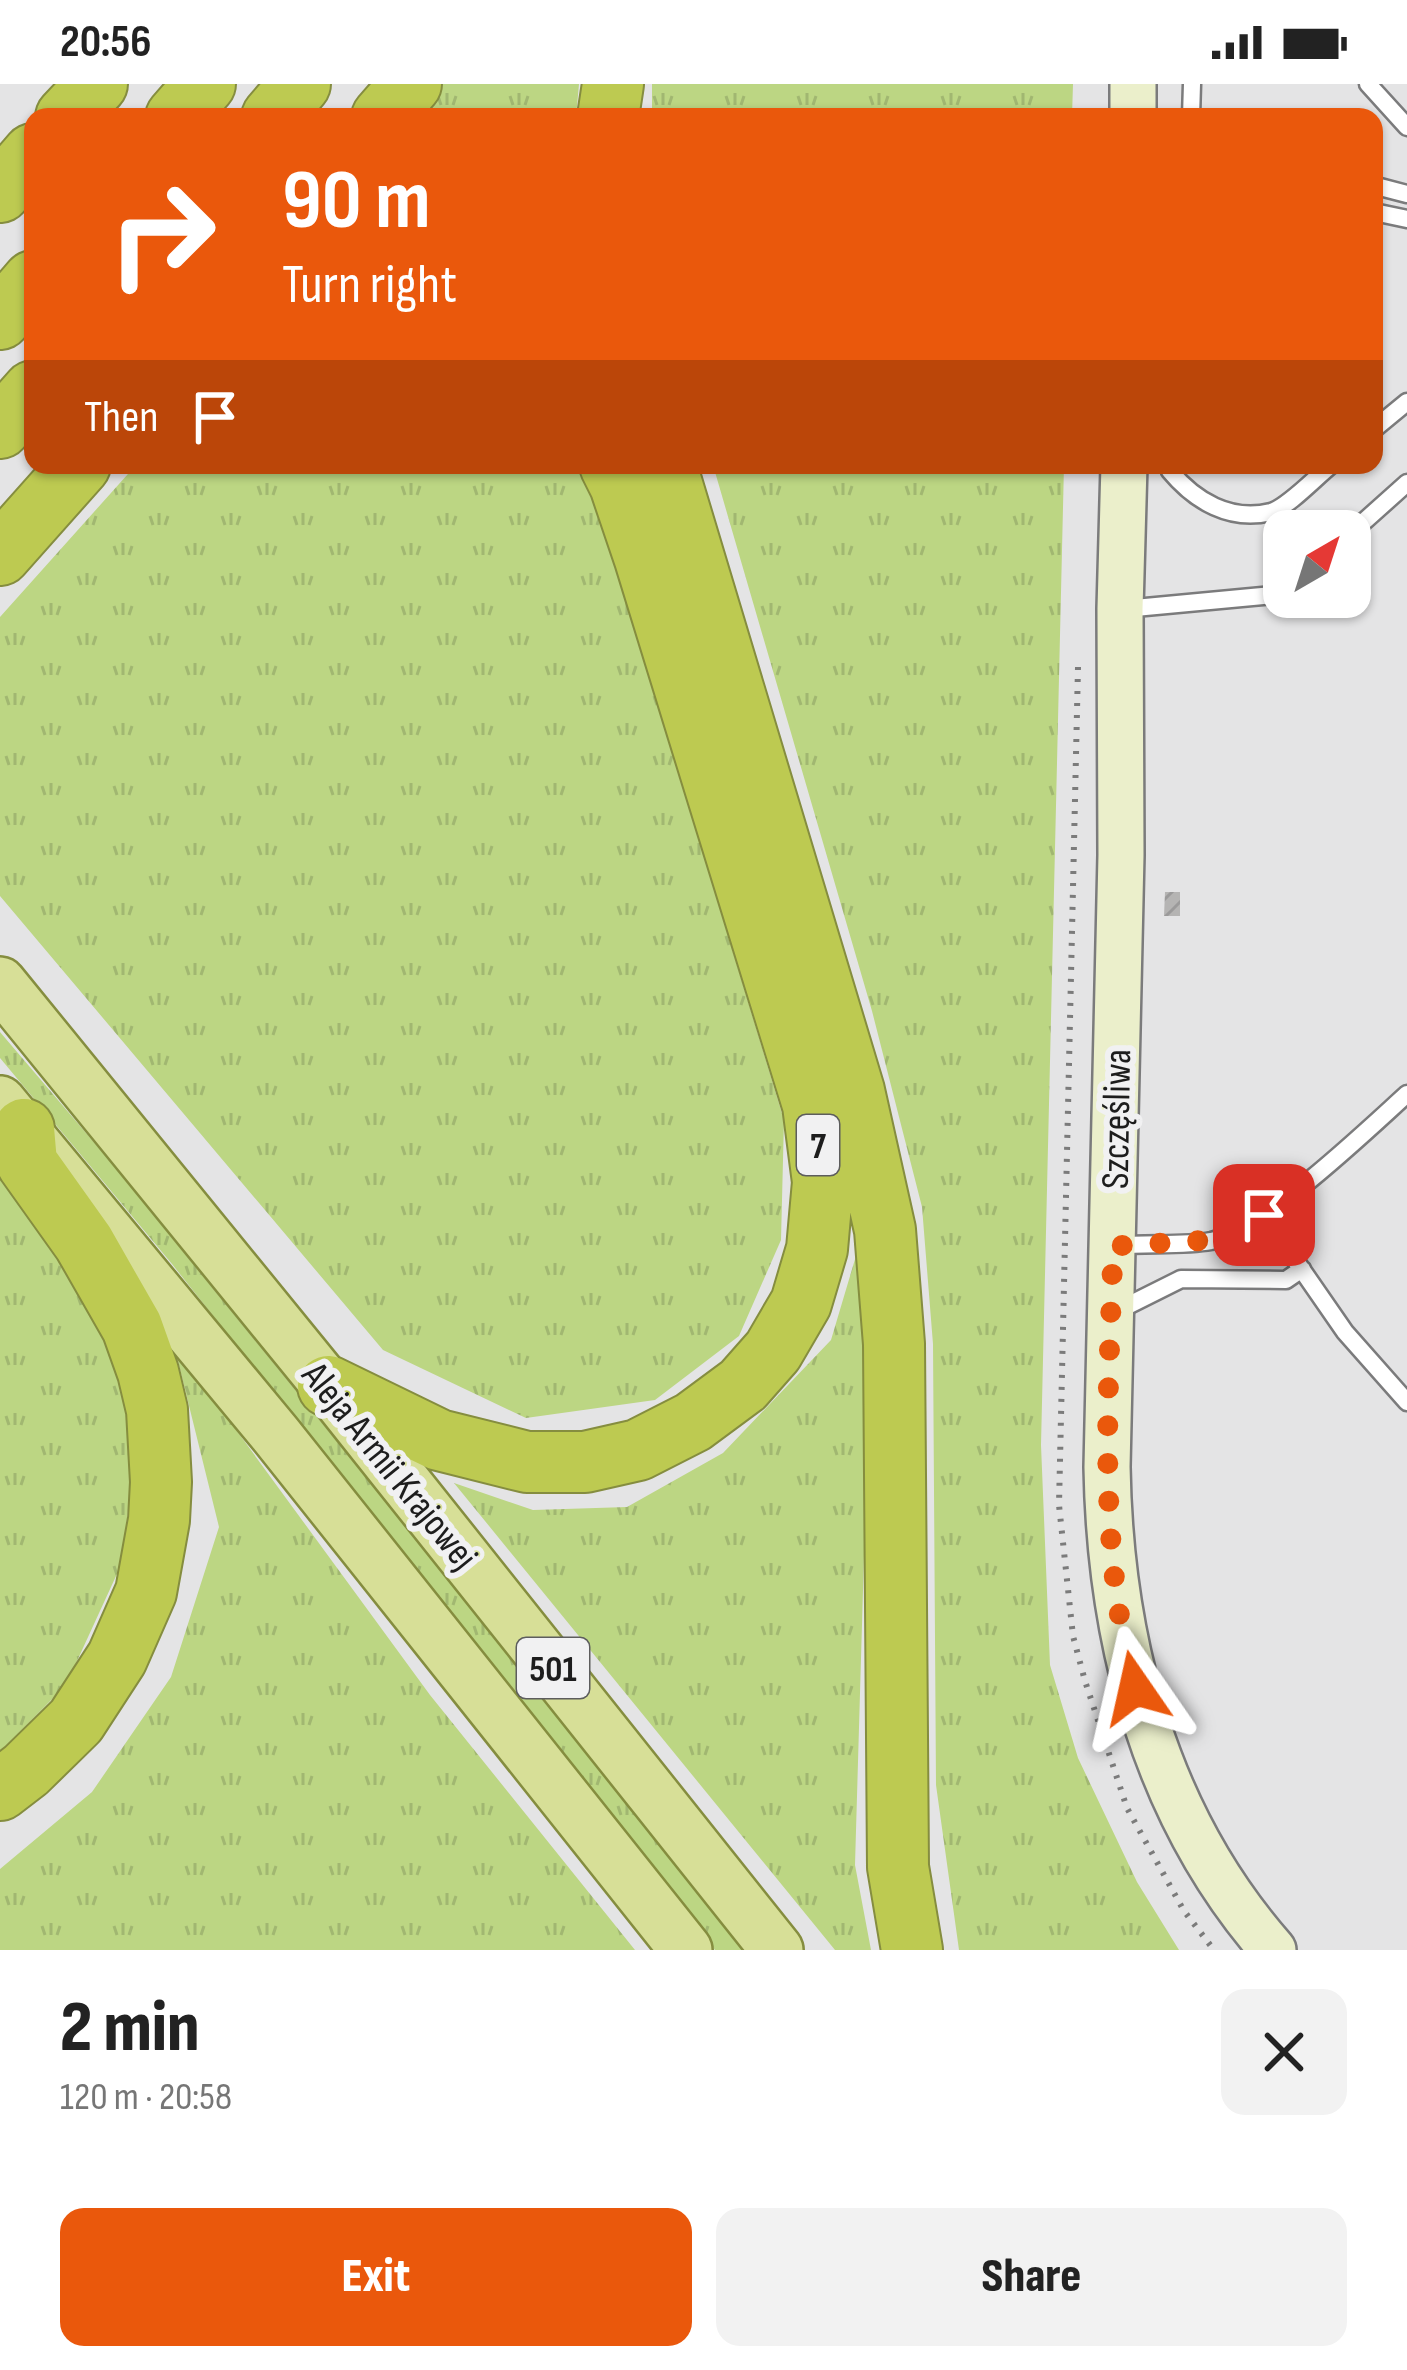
<!DOCTYPE html>
<html lang="en">
<head>
<meta charset="utf-8">
<style>
  :root { --surface:#fff; --page:#f2f2f2; --text:#222; --muted:#767676; --accent:#ea580c }
  body { margin:0; font-family:"Sofia Sans Condensed",sans-serif; background:var(--page); color:var(--text); height:100vh; display:flex; flex-direction:column; font-size:45px; white-space:nowrap }
  * { box-sizing:border-box; margin:0 }
  p { font-size:39px; color:var(--muted) }
  .icon { flex:none; width:66px; height:66px; fill:none; stroke:currentColor; stroke-width:2; stroke-linecap:round; stroke-linejoin:round }
  .map { position:relative; height:1866px; overflow:hidden }
  .drawer { display:flex; flex-direction:column; background:var(--surface); flex:1 }
  .drawer>* { flex:none }
  .top-card { position:absolute; left:24px; top:24px; width:1359px; height:366px; border-radius:24px; box-shadow:0 3px 9px #0004; background:#ea580c; color:#fff; overflow:hidden }
  .needle { width:78px; rotate:39deg }
  .tools { position:absolute; left:1263px; top:426px; display:grid; gap:24px }
  .tools a { display:grid; place-items:center; width:108px; height:108px; border-radius:24px; background:var(--surface); box-shadow:0 3px 9px #0004; font-size:60px }
  .pin { position:absolute; display:grid; place-items:center; width:102px; height:102px; color:#fff; margin:-51px; border-radius:24px; box-shadow:0 6px 18px #0006 }
  .me { position:absolute; width:132px; margin:-66px; rotate:349deg; stroke-linejoin:round; filter:drop-shadow(0 0 9px #0008) }
  .turn { display:flex; align-items:center; gap:42px; height:252px; padding:0 60px; font-size:54px }
  .turn .icon { width:156px; height:156px; stroke-width:2.5 }
  .turn b { display:block; font-size:84px; line-height:102px }
  .then { display:flex; align-items:center; height:114px; padding:0 60px; background:#0003; gap:24px; font-size:45px }
  .round { display:grid; place-items:center; flex:none; width:126px; height:126px; border-radius:24px; background:var(--page) }
  .summary { display:flex; align-items:center; justify-content:space-between; height:204px; padding:0 60px }
  h1 { font-size:72px; font-weight:800; line-height:90px }
  .cta { display:flex; gap:24px; margin-top:auto; padding:24px 60px }
  .cta a { flex:1; height:138px; border-radius:24px; background:var(--accent); color:#fff; font-size:48px; font-weight:800; line-height:138px; text-align:center }
  .cta a+a { background:var(--page); color:var(--text) }
  .status { display:flex; justify-content:space-between; align-items:center; height:84px; padding:0 60px; background:var(--surface); direction:ltr }
  .status svg { height:33px; fill:currentColor }
  .map>svg:first-child { display:block }
</style>
</head>
<body>
<div class="status"><b>20:56</b><svg viewBox="0 0 49 12"><path d="M0 12V9h3v3zM5 12V6h3v6zM10 12V3h3v9zM15 12V0h3v12zM26 1h20v11H26zM47 4h2v5h-2z"/></svg></div>
<div class="map">
<svg width="1407" height="1866" viewBox="0 0 1407 1866">
  <defs>
    <pattern id="grass-tufts" width="24" height="20" patternUnits="userSpaceOnUse" patternTransform="scale(3)"><rect width="24" height="20" fill="#bcd683"/><path d="M3 7l-1-3M5 7V3M7 7l1-3M15 17l-1-3M17 17v-4M19 17l1-3" fill="none" stroke="#a1b771"/></pattern>
    <pattern id="building-hatch" width="6" height="6" patternUnits="userSpaceOnUse" patternTransform="scale(3)"><rect width="6" height="6" fill="#b5b4b3"/><path d="M-1 1l2-2M0 6l6-6M5 7l2-2" fill="none" stroke="#9b9a9a"/></pattern>
  </defs>
  <rect width="100%" height="100%" fill="#e4e4e5"/>
  <path fill="url(#grass-tufts)" d="M 439,0 L 579,0 L 576,33 L 410,33 Z
    M 652,0 L 1073,0 L 1072,33 L 652,33 Z
    M 136,381 L 574,381 L 592,403 L 784,1036 L 781,1156 L 739,1252 L 655,1316 L 526,1334 L 383,1266 L 0,812 L 0,533 Z
    M 713,381 L 1064,381 L 1041,1361 L 1050,1581 L 1078,1674 L 1137,1798 L 1179,1866 L 959,1866 L 936,1701 L 933,1260 L 922,1123 L 872,927 Z
    M 0,948 L 104,1070 L 749,1866 L 715,1866 L 172,1180 L 0,974 Z
    M 0,1082 L 100,1232 L 136,1357 L 122,1479 L 66,1601 L 0,1668 Z
    M 864,1145 L 866,1403 L 855,1781 L 871,1866 L 835,1866 L 454,1399 L 533,1426 L 627,1423 L 723,1369 L 831,1256 Z
    M 174,1261 L 430,1611 L 635,1866 L 0,1866 L 0,1785 L 92,1708 L 171,1593 L 219,1443 Z"/>
  <path fill="url(#building-hatch)" d="M 1165,808 L 1180,808 L 1180,832 L 1164,832 Z"/>
  <g fill="none" stroke-linecap="round" stroke-linejoin="round">
    <defs>
      <path id="lane" d="M 1368,0 L 1407,43
        M 1191,33 L 1192,0
        M 1374,108 L 1380,103 L 1407,110
        M 1374,128 L 1407,135
        M 1374,345 L 1407,318
        M 1170,381 L 1170,387 C 1195,417 1230,438 1271,428 C 1288,423 1316,393 1331,381
        M 1350,450 L 1407,399
        M 1124,525 L 1284,510
        M 1264,1131 L 1345,1248 L 1407,1318
        M 1117,1162 C 1147,1159 1183,1162 1211,1157 C 1263,1146 1365,1048 1407,1010
        M 1117,1227 L 1181,1195 L 1286,1196 L 1302,1185"/>
      <path id="secondary" d="M 1133,33 L 1133,0
        M 1124,381 L 1120,525 L 1121,771 L 1107,1383 C 1110,1558 1155,1732 1273,1866"/>
      <path id="primary" d="M 0,899 L 328,1302 L 777,1866
        M 0,1018 L 276,1351 L 686,1866"/>
      <path id="highway" d="M 66,33 L 97,0
        M 176,33 L 205,0
        M 272,33 L 300,0
        M 382,33 L 411,0
        M 608,33 L 613,0
        M 0,108 L 33,70
        M 0,235 L 33,197
        M 0,344 L 33,307
        M 666,381 L 854,1007 L 885,1146 L 894,1260 L 898,1783 L 912,1866
        M 0,471 L 80,381
        M 328,1302 L 439,1356 L 527,1378 L 585,1378 L 638,1366 L 693,1338 L 743,1301 L 773,1267 L 801,1219 L 817,1165 L 823,1098 L 813,1021 L 645,475 L 620,401 L 610,381
        M 0,1706 L 26,1686 L 76,1637 L 117,1574 L 146,1508 L 159,1436 L 161,1398 L 157,1326 L 148,1288 L 132,1243 L 84,1159 L 27,1079 L 24,1045"/>
    </defs>
    <use href="#lane" stroke="#7b7b7c" stroke-width="21"/>
    <use href="#secondary" stroke="#7b7b7c" stroke-width="50"/>
    <use href="#primary" stroke="#858d3f" stroke-width="56"/>
    <use href="#highway" stroke="#858d3f" stroke-width="64"/>
    <path stroke="#7b7b7b" stroke-width="6" stroke-dasharray="3 9" stroke-linecap="butt" d="M 1078,583 L 1059,1421 L 1073,1552 L 1085,1597 L 1127,1724 L 1184,1827 L 1214,1866"/>
    <use href="#lane" stroke="#fff" stroke-width="16"/>
    <use href="#secondary" stroke="#ebefcb" stroke-width="45"/>
    <use href="#primary" stroke="#d7df97" stroke-width="51"/>
    <use href="#highway" stroke="#bdca51" stroke-width="60"/>
  </g>
  <g fill="none" stroke-linecap="round" stroke-linejoin="round">
    <path stroke="#ea580c" stroke-width="21" stroke-dasharray="0 37.8" d="M 1135,1604 C 1096,1460 1109,1309 1113,1162 L 1212,1156 L 1243,1144 L 1264,1131"/>
  </g>
  <g text-anchor="middle" stroke-width="12" stroke-linejoin="round" paint-order="stroke">
    <g fill="#f1f1f2" stroke="#5d5d5d" stroke-width="3">
      <rect x="797" y="1031" width="42" height="60" rx="9"/>
      <rect x="517" y="1554" width="72" height="60" rx="9"/>
    </g>
    <g font-size="36" font-weight="bold" fill="#1d1d1d">
      <text x="818" y="1074">7</text>
      <text x="553" y="1597">501</text>
    </g>
    <g font-size="39" fill="#1d1d1d" stroke="#f1f1f2">
      <text transform="translate(1115 1035) rotate(-89)" y="14">Szczęśliwa</text>
      <text transform="translate(391 1381) rotate(51)" y="14">Aleja Armii Krajowej</text>
    </g>
  </g>
</svg>
<div class="tools">
<a><svg class="needle" viewBox="-14 -14 28 28"><path d="M0-13l5 13h-10z" fill="#e53935"/><path d="M0 13l5-13h-10z" fill="#767676"/></svg></a>
</div>
<div class="pin" style="left:1264px;top:1131px;background:#d93025"><svg class="icon" aria-label="arrive" viewBox="0 0 24 24"><path d="M6 21V4h12l-3 4 3 4H6"/></svg></div>
<svg class="me" style="left:1135px;top:1604px" viewBox="-20 -20 40 40"><path d="M0-17L14 15 0 8-14 15z" fill="#ea580c" stroke="#fff" stroke-width="4"/></svg>
<div class="top-card">
<div class="turn"><svg class="icon" aria-label="right" viewBox="0 0 24 24"><path d="M7 20v-9h11M14 6l5 5-5 5"/></svg><div><b>90 m</b>Turn right</div></div>
<div class="then">Then<svg class="icon" aria-label="arrive" viewBox="0 0 24 24"><path d="M6 21V4h12l-3 4 3 4H6"/></svg></div>
</div>
</div>
<section class="drawer">
<div class="summary"><div><h1>2 min</h1><p>120 m · 20:58</p></div><a class="round"><svg class="icon" aria-label="close" viewBox="0 0 24 24"><path d="M6 6l12 12M18 6L6 18"/></svg></a></div>
<div class="cta"><a>Exit</a><a>Share</a></div>
</section>
</body>
</html>
